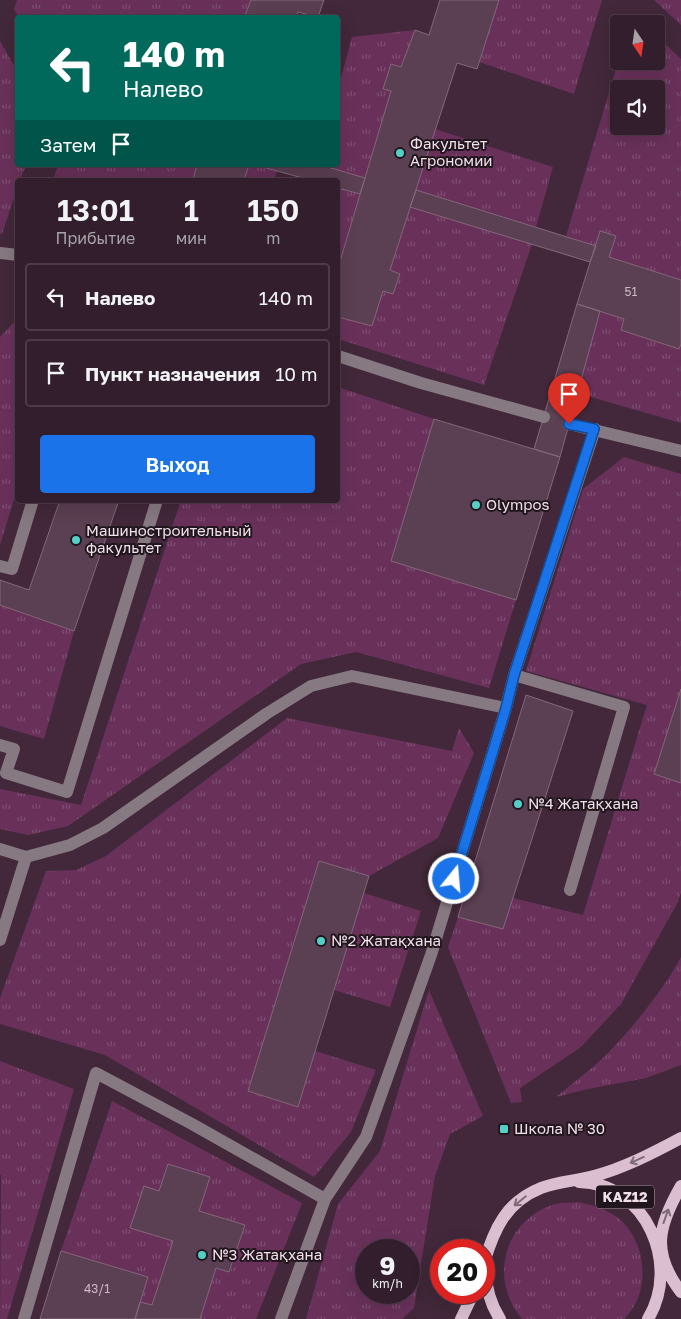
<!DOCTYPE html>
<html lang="ru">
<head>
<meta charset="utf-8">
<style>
  :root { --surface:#321e2c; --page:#3d2b38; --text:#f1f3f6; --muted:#a8a2a9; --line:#4d3c48; --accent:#1a73e8 }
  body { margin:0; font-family:"Golos Text",sans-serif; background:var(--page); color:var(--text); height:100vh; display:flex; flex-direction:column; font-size:19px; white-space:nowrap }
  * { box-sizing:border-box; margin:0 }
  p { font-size:16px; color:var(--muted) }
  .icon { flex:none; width:28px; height:28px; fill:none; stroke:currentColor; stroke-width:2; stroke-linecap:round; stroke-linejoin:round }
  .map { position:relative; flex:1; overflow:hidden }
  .drawer { position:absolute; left:15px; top:178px; width:325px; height:325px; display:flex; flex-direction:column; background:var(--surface); border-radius:5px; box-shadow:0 5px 20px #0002,0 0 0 1px var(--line) }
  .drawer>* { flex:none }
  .top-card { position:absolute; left:15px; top:15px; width:325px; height:152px; border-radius:5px; box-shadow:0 5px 20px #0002,0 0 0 1px var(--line); background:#00695c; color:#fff; overflow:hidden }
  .needle { width:32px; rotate:167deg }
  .fabs { position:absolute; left:610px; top:15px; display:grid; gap:10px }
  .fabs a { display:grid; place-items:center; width:55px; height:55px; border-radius:5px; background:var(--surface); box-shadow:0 5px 20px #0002,0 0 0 1px var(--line); font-size:25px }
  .speed { position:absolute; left:355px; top:1239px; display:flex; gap:10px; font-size:25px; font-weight:700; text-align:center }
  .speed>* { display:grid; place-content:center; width:65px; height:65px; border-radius:50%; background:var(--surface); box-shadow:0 5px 20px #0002,0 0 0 1px var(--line); line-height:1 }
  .speed small { font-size:12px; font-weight:400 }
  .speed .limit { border:8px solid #d22; background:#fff; color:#111 }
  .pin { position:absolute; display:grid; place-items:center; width:42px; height:42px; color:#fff; margin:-51px -21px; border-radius:50% 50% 50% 0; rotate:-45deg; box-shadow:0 0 5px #0007 }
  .pin .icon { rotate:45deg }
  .me { position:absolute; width:55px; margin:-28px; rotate:17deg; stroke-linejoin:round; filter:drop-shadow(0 0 4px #0008) }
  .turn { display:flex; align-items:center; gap:18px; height:105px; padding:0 25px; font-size:22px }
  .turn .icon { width:65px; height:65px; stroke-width:2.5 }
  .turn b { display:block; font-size:35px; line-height:42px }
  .then { display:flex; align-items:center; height:48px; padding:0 25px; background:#0003; gap:10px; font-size:19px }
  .eta { display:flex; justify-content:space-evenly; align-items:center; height:85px; text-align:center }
  .eta b { font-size:30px; font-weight:600; line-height:35px }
  .cta { display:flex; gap:10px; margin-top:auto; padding:10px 25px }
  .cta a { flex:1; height:58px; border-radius:5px; background:var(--accent); color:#fff; font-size:20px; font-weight:600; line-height:58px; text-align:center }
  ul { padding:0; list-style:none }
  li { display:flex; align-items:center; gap:15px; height:68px; margin:0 10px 8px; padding:0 15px; border:2px solid var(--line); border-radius:5px }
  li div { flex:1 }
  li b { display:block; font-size:19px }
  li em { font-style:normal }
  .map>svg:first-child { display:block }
</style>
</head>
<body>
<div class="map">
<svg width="681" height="1319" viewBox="0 0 681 1319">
  <defs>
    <pattern id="grass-tufts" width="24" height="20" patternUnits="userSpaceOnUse" patternTransform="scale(1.25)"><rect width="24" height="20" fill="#69315a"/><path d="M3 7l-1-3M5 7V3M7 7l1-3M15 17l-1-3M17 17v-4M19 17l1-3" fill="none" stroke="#7f4e72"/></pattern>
  </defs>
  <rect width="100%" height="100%" fill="#42283a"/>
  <path fill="url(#grass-tufts)" fill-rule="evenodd" d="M 17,0 L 251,0 L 244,18 L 234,15 L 233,18 L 19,18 L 14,9 Z
    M 499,0 L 602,0 L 574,94 L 479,62 Z
    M 654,0 L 681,0 L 681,25 Z
    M 415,30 L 401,67 L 391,65 L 383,89 L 391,91 L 365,178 L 321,165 L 338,165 L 338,89 L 352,37 Z
    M 656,35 L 681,59 L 681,280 L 609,257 L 616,236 L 596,246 L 566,236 L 619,59 L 619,61 L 656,61 ZM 619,89 L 656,89 L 656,126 L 619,126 Z
    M 0,41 L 17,71 L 18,165 L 26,165 L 20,180 L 18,180 L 17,189 L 2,234 L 0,234 Z
    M 435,129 L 553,167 L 536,227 L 416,190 Z
    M 58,165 L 197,165 L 193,180 L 98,180 L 89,177 L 87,180 L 53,180 Z
    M 249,165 L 277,171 L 274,180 L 244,180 Z
    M 338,188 L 360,194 L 338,268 Z
    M 410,207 L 532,244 L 484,385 L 338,339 L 338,317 L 372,326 L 383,291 L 393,294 L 400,274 L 390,270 Z
    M 600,311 L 624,319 L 621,330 L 679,349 L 681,344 L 681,423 L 577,393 Z
    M 17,319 L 17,490 L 0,545 L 0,337 Z
    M 338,387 L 434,419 L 391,561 L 516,600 L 489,688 L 356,652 L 301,664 L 68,826 L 28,835 L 0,829 L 0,789 L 81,805 L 181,500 L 338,500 Z
    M 624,457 L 681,474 L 681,689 L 654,774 L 681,783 L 681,892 L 678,902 L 621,1004 L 581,1047 L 520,1088 L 522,1102 L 511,1103 L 448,947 L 458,917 L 503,929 L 513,898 L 583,915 L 647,705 L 526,671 L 583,489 Z
    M 0,605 L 74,631 L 44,739 L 0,726 Z
    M 287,718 L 452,751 L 459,728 L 474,753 L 438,838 L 369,876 L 319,861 L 248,1091 L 298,1107 L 315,1051 L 376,1070 L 351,1132 L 314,1177 L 105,1055 L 0,1024 L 0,998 L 46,871 L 76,870 L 106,856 Z
    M 364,893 L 421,911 L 390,1007 L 334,990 Z
    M 681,957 L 681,1065 L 646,1078 L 588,1089 L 556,1097 C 571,1084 588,1072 603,1058 C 630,1031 663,991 681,957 Z
    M 429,990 L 483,1116 L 450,1134 L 435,1176 L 414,1308 L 402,1319 L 306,1319 L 338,1204 L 380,1151 ZM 366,1250 L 409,1250 L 409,1292 L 366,1292 Z
    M 0,1061 L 74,1089 L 7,1319 L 0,1319 L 1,1175 L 0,1175 Z
    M 112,1101 L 302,1203 L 256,1319 L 200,1319 L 216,1268 L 230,1272 L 245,1225 L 199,1211 L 210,1178 L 159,1191 L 144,1186 L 130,1228 L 173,1241 L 152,1305 L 140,1302 L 148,1277 L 61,1251 Z
    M 578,1202 C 593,1205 606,1209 618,1218 C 647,1241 652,1292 624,1319 L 522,1319 C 488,1279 504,1220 555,1204 C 562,1202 571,1203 578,1202 Z"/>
  <path fill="#5b3f52" stroke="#85677b" d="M 251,0 L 324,0 L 318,17 L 298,12 L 296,18 L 244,18 Z
    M 440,0 L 499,0 L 477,69 L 457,63 L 390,270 L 400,274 L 393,294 L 383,291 L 372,326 L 338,317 L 338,268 L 391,91 L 383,89 L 391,64 L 401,67 L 415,30 L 429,35 Z
    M 197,165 L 249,165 L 244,180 L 193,180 Z
    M 255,165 L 321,165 L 365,178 L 360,194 L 338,188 L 338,180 L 310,180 Z
    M 416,190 L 596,246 L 590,262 L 410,207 Z
    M 600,231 L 616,236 L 609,257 L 681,280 L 681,344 L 679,349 L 621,330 L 624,319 L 577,304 Z
    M 577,304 L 600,311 L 560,457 L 534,449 Z
    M 434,419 L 560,457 L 516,600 L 391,561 Z
    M 60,500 L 119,500 L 74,631 L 0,605 L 0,580 L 29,590 Z
    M 681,689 L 681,783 L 654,774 Z
    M 526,695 L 573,711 L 503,929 L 458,917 Z
    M 319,861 L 369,876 L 298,1107 L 248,1091 Z
    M 168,1164 L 210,1177 L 199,1211 L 245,1225 L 229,1272 L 216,1268 L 200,1319 L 135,1319 L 140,1302 L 152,1305 L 173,1241 L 130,1228 L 144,1186 L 159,1191 Z
    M 61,1251 L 148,1277 L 135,1319 L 40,1319 Z"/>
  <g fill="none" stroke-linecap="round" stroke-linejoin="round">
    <path stroke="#5c4354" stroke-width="12" stroke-dasharray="12 6" stroke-linecap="butt" d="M 544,417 L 569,424"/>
    <path stroke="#877982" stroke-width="12" d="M 0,253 L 18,255
      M 338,356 L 421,383 L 544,417
      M 569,424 L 681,451
      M 0,566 L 12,569 L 33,500
      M 514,675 L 624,707 L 570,890
      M 0,745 L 14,749 L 6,773 L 67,792 L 157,500
      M 0,849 L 26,857 L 0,940
      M 26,857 L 70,845 L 103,828 L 266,714 L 311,686 L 352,676 L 506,708
      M 24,1319 L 96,1073 L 192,1124 L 325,1199
      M 281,1319 L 325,1199 L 366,1137 L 431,955 L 506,708 L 514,675 L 595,429"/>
    <path stroke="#dbbfd1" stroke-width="12" d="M 579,1182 C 646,1183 681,1265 648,1319
      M 681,1186 C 658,1226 651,1253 681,1292
      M 486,1256 C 484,1279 487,1299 500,1319
      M 484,1263 C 494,1229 506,1202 541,1188 C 558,1181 577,1181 594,1176 C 624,1168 653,1153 681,1138
      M 461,1319 L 474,1292"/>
  </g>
  <defs><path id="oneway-shaft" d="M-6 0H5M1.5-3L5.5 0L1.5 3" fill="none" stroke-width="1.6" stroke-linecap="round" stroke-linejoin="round" transform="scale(1.25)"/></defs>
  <g stroke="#7e6a78">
    <use href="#oneway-shaft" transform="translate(637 1160) rotate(156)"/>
    <use href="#oneway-shaft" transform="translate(520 1201) rotate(141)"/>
    <use href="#oneway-shaft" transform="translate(666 1216) rotate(-70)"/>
  </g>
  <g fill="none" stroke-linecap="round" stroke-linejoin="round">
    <defs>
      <path id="route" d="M 454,879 L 506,708 L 514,675 L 594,429 L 569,424"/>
    </defs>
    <use href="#route" stroke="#114b97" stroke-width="12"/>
    <use href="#route" stroke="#1a73e8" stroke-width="9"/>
  </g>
  <g fill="#55cec5" stroke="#21161e" stroke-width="2">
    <circle cx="400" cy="153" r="5"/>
    <circle cx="476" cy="505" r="5"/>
    <circle cx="76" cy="540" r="5"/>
    <circle cx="518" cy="804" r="5"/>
    <circle cx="321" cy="941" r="5"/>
    <rect x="499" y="1124" width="10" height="10" rx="2.5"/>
    <circle cx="202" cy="1255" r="5"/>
  </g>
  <g text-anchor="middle" stroke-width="4" stroke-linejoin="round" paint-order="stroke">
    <g font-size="12" fill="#ccb7c4">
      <text x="631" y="296">51</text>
      <text x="97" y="1293">43/1</text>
    </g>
    <rect fill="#21161e" stroke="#b3a3ad" stroke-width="1" x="596" y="1185.5" width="58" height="23" rx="4"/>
    <g font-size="14" font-weight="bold" fill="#f1dfea">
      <text x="625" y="1202">KAZ12</text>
    </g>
    <g font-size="15" fill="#f1dfea" stroke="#21161e" text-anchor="start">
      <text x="410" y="149">Факультет<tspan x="410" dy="17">Агрономии</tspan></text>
      <text x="486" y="510">Olympos</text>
      <text x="86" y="536">Машиностроительный<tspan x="86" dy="17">факультет</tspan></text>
      <text x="528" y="809">№4 Жатақхана</text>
      <text x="331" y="946">№2 Жатақхана</text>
      <text x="514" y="1134">Школа № 30</text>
      <text x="212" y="1260">№3 Жатақхана</text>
    </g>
  </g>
</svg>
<div class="fabs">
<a><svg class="needle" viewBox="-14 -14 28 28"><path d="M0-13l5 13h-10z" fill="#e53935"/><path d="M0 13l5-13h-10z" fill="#a8a2a9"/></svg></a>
<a><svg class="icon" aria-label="sound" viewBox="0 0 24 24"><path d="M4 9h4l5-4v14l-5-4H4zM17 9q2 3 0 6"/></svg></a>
</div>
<div class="speed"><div>9<small>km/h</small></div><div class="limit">20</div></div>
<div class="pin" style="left:569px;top:424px;background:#d93025"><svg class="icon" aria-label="arrive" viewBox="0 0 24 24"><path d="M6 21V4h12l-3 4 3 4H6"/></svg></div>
<svg class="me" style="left:454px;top:879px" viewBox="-20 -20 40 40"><circle r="17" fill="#1a73e8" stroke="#fff" stroke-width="3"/><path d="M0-11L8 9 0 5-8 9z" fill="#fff"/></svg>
<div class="top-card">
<div class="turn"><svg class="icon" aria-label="left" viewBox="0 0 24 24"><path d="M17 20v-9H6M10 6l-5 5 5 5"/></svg><div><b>140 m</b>Налево</div></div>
<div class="then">Затем<svg class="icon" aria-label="arrive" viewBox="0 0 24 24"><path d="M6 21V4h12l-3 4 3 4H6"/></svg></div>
</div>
<section class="drawer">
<div class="eta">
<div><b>13:01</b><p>Прибытие</p></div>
<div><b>1</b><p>мин</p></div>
<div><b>150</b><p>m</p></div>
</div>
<ul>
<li><svg class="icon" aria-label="left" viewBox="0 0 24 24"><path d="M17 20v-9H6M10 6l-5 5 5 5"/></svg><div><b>Налево</b></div><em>140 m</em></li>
<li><svg class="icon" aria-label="arrive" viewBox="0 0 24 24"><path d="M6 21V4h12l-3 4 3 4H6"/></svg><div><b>Пункт назначения</b></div><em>10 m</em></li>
</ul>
<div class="cta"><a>Выход</a></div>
</section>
</div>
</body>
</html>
